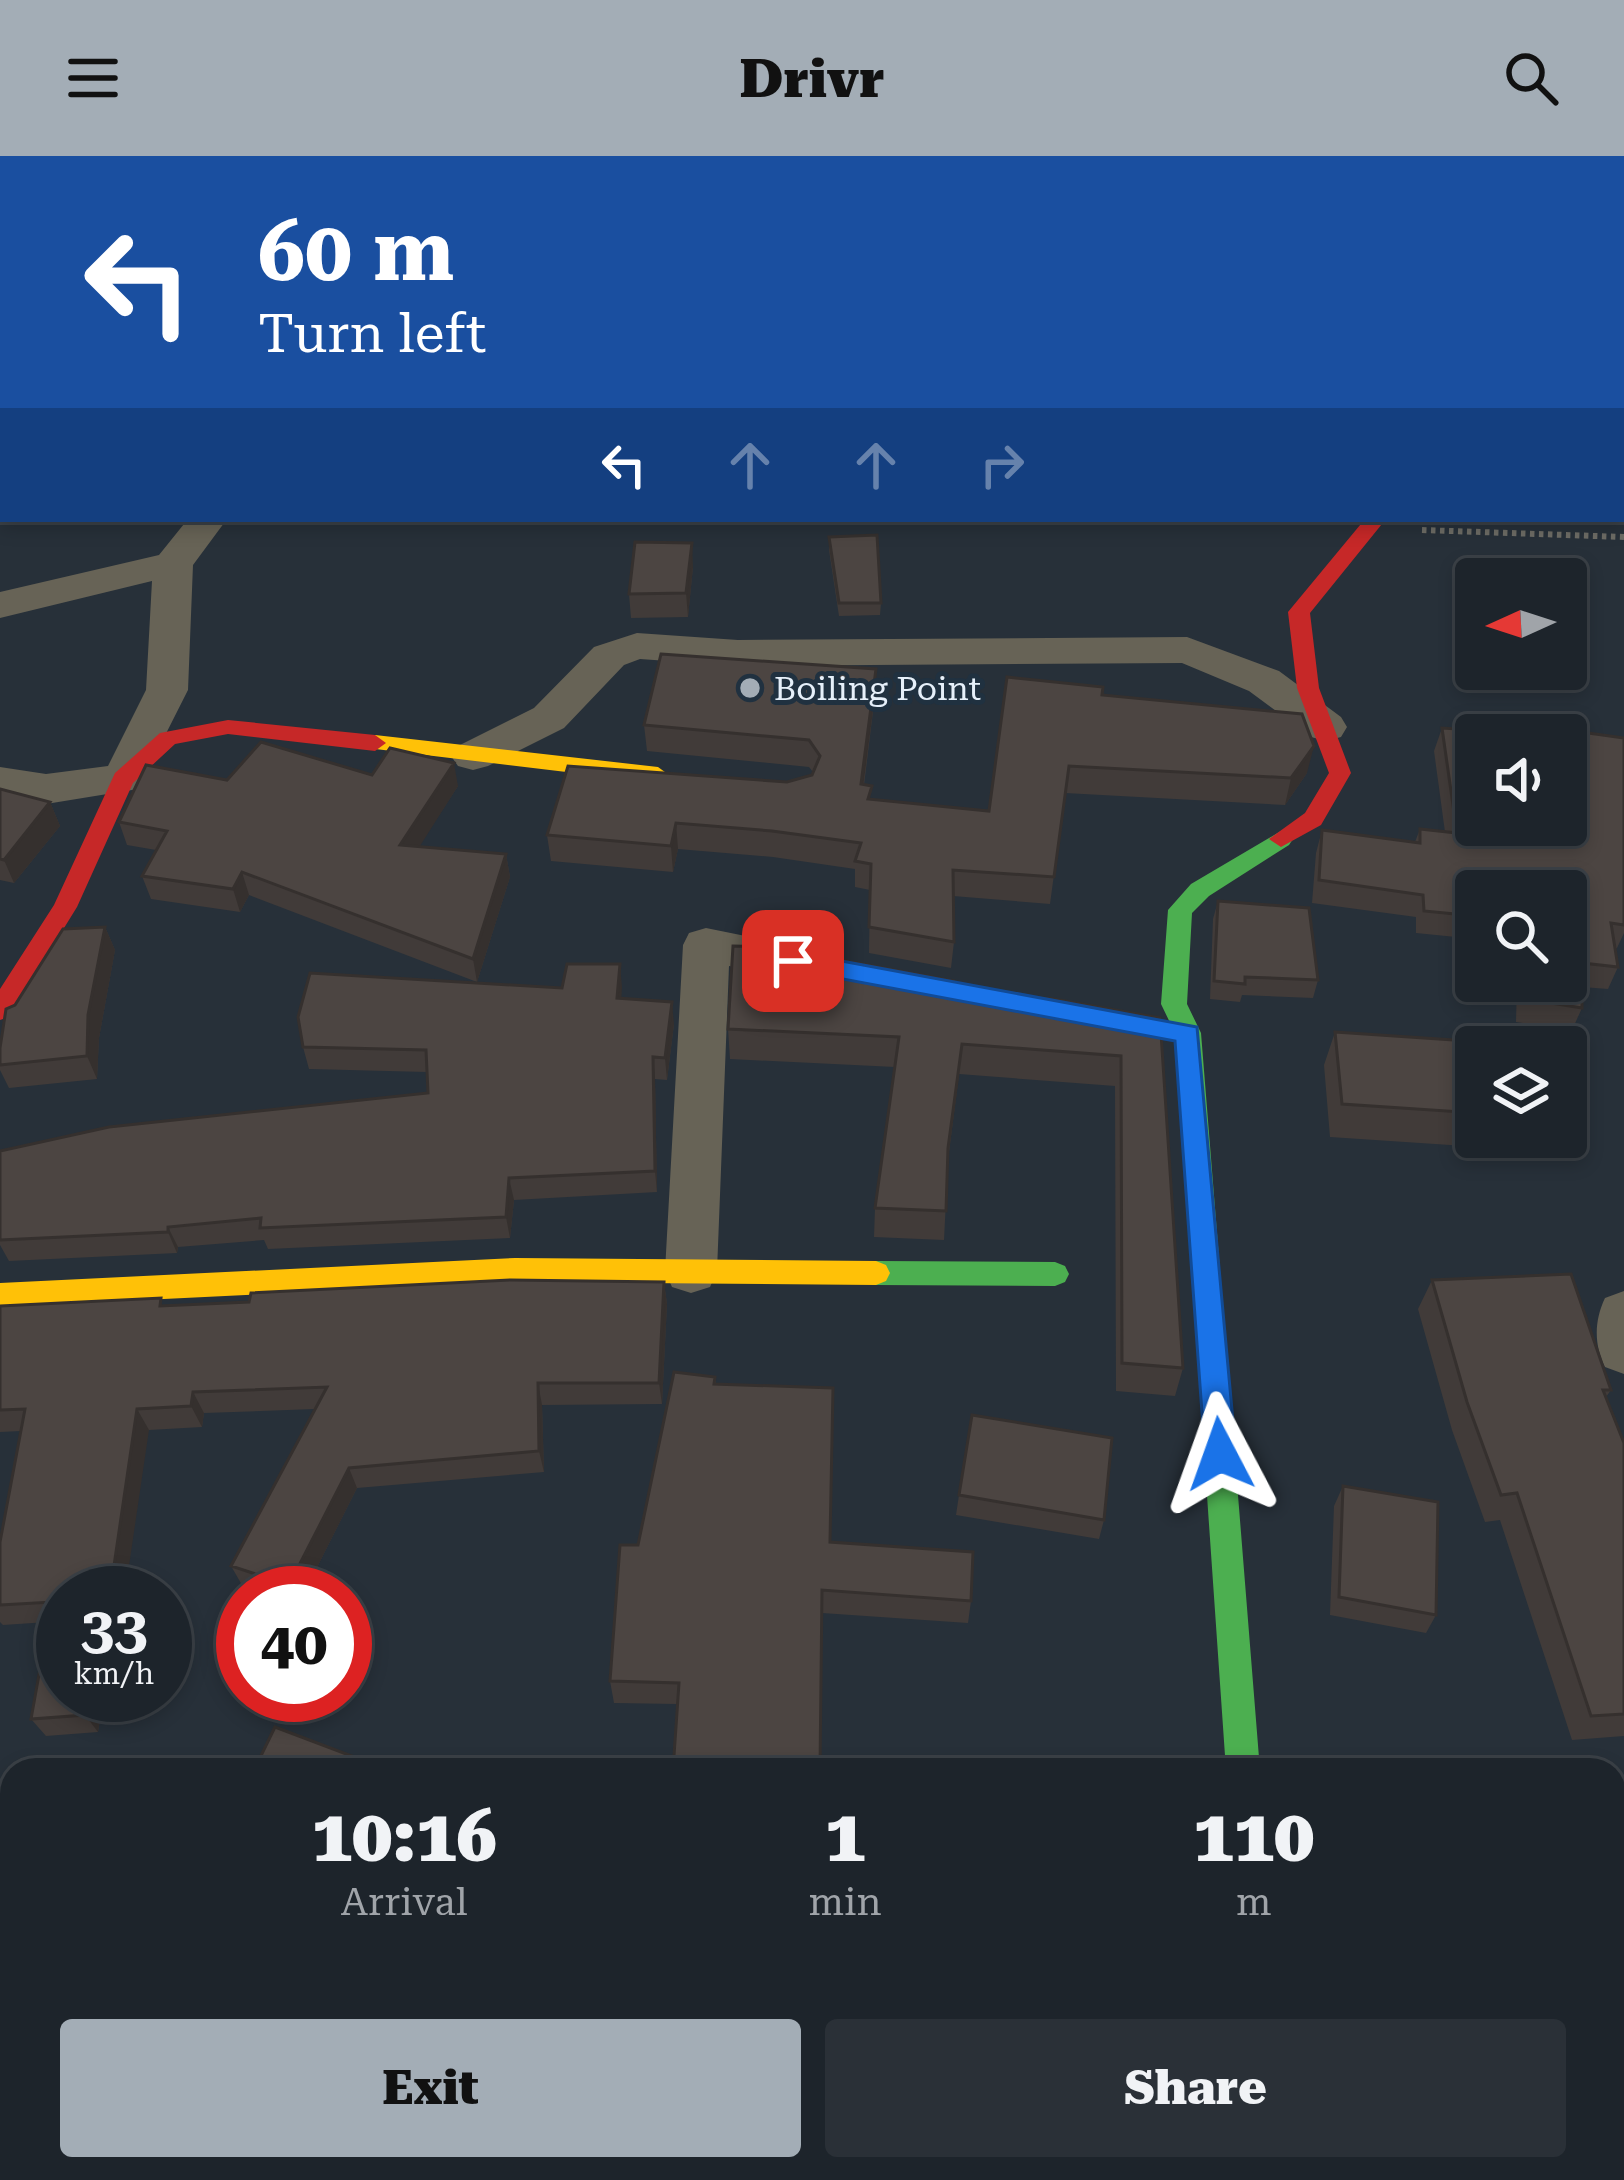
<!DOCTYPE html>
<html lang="en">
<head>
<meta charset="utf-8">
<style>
  :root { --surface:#1d242b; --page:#2a3037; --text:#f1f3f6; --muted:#a0a4a9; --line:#3b4147; --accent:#a3adb6 }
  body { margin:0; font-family:"Roboto Serif",serif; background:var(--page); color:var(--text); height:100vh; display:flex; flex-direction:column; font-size:45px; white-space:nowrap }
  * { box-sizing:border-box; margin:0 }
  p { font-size:39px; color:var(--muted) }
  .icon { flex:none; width:66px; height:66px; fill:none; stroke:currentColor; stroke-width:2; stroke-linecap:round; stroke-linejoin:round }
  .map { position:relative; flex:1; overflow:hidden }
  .side { position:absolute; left:0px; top:1602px; width:1626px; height:423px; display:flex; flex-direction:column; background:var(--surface); border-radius:36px 36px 0 0; box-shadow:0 6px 18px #0003,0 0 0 3px var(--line) }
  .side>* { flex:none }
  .hud { position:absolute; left:0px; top:0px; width:1626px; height:366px; box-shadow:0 6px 18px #0003,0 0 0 3px var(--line); background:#1a4fa0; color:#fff; overflow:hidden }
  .needle { width:78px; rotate:267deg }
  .fabs { position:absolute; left:1455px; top:402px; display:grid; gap:24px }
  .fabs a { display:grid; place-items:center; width:132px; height:132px; border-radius:12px; background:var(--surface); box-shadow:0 6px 18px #0003,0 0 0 3px var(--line); font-size:60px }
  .speed { position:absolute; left:36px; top:1410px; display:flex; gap:24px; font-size:60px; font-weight:700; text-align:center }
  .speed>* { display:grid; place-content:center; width:156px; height:156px; border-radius:50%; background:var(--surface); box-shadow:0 6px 18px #0003,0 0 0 3px var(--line); line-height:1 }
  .speed small { font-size:30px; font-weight:400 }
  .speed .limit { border:18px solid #d22; background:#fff; color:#111 }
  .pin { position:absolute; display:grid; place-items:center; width:102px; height:102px; color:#fff; margin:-51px; border-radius:24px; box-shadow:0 6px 18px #0006 }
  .me { position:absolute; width:132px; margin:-66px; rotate:356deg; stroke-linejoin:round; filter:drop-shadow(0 0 9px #0008) }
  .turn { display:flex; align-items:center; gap:42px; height:252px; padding:0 60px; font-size:54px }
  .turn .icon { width:156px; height:156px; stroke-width:2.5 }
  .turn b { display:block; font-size:84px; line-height:102px }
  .lanes { display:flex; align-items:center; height:114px; padding:0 60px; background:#0003; justify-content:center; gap:60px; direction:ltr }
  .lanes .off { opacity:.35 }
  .eta { display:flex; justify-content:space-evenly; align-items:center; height:204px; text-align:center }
  .eta b { font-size:72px; font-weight:800; line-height:84px }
  .primary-button { display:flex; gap:24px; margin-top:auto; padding:24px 60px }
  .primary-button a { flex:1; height:138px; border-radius:12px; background:var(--accent); color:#111; font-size:48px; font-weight:800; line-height:138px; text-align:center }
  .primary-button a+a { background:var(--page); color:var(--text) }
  header { display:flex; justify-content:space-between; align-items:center; height:156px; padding:0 60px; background:var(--accent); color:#111; font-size:54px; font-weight:800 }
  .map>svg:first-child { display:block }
</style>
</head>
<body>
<header><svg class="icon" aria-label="menu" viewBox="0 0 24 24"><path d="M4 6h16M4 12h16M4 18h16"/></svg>Drivr<svg class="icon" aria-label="search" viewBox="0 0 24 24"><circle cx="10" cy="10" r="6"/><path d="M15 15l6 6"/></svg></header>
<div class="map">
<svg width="1624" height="2024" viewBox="0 0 1624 2024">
  <rect width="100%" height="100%" fill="#273039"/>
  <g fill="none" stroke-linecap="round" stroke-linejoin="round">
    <path stroke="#6d6c65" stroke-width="6" stroke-dasharray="4.5 4.5" stroke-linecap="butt" d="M 1422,374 L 1624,381"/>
    <path fill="#676356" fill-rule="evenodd" d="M 187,0 L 221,0 L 185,3 Z
      M 433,0 L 465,0 L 465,3 L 433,3 Z
      M 1603,0 L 1624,0 L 1624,11 L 1623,3 Z
      M 3,282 L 3,305 L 0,306 L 0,283 Z
      M 188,363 L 227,363 L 193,409 L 188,534 L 138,633 L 46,648 L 0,641 L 0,611 L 46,618 L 108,610 L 146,534 L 152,425 L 0,462 L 0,436 L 159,399 Z
      M 637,477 L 738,484 L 1187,481 L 1279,515 L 1341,561 L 1347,571 L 1341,581 L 1326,585 L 1311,581 L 1249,535 L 1182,507 L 738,510 L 640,503 L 624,509 L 564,572 L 488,610 L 473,614 L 458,610 L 451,600 L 458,590 L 534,552 L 594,491 Z
      M 706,772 L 815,794 L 822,806 L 815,818 L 798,823 L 729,810 L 717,1115 L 710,1131 L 691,1137 L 672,1131 L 665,1115 L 683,789 L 689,777 Z
      M 1624,1135 L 1624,1218 L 1605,1211 C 1594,1189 1594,1165 1605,1142 Z
      M 691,2013 L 761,2013 L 762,2024 L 692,2024 Z"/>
    <path fill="#4caf50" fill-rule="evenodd" d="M 1281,675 L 1293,683 L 1289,689 L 1209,740 L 1192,757 L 1187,848 L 1201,877 L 1260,1614 L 1226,1614 L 1175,877 L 1161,848 L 1168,754 L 1191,728 Z
      M 876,1105 L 1055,1106 L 1065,1110 L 1069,1118 L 1065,1126 L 1055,1130 L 876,1129 L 866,1125 L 862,1117 L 866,1109 Z
      M 553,2013 L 638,2013 L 633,2024 L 548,2024 Z"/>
    <path fill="#ffc107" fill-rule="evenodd" d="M 375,579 L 658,611 L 669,619 L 658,627 L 367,592 L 364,587 Z
      M 515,1102 L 876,1105 L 886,1109 L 890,1117 L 886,1125 L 876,1129 L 515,1126 L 0,1151 L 0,1127 Z
      M 1624,1958 L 1624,1994 L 1614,1995 L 1614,1959 Z"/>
    <path fill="#c62828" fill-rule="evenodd" d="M 1365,363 L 1386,363 L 1310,457 L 1319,532 L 1351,617 L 1321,669 L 1281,691 L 1269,683 L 1305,657 L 1329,617 L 1297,532 L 1288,456 Z
      M 228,564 L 375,579 L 386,587 L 375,595 L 228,578 L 175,588 L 133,627 L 77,751 L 9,861 L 0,864 L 0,833 L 54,749 L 115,617 L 160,577 Z"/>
  </g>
  <path fill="#413b39" d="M 2,0 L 168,0 L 165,3 L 3,3 L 3,33 L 0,28 Z
    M 0,65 L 3,65 L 3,214 L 0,214 Z
    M 829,381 L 881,447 L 880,459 L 839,460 L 829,394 Z
    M 693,411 L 688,461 L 631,462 L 629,438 Z
    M 876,513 L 875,539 L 864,629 L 871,644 L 989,655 L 1102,539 L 1307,617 L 1285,649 L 1065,637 L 1050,748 L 953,740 L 954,786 L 951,812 L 869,797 L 870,734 L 855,731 L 855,713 L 773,701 L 678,693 L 673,716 L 551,705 L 547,679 L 787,626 L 812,619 L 813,616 L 809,611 L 647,595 L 644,569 Z
    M 1538,570 L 1624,582 L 1624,777 L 1617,792 L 1615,792 L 1618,811 L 1608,833 L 1582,831 L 1582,852 L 1572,874 L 1516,866 L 1517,825 L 1566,825 L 1566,735 L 1476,735 L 1476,783 L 1416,777 L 1416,761 L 1312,747 L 1316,697 L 1322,674 L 1415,686 L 1420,673 L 1445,676 L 1434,595 L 1442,572 L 1535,578 Z
    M 372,619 L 458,630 L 419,690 L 506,698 L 510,721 L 477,826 L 249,739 L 240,756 L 151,743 L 142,720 L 156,694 L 127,689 L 119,666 L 227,624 Z
    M 0,633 L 50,646 L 60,670 L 14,727 L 0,724 Z
    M 1218,745 L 1318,824 L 1313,842 L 1242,839 L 1240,846 L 1210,843 L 1213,763 Z
    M 105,771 L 115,794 L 99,882 L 97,923 L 9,932 L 0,914 L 0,892 L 15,849 Z
    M 620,808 L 621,842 L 674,868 L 667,924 L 655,923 L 657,1036 L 514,1044 L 510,1082 L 268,1093 L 264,1084 L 178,1091 L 177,1097 L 9,1105 L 0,1089 L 0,995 L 428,937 L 427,916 L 309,913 L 303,891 L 562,832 Z
    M 955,836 L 1160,862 L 1183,1212 L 1175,1240 L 1116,1235 L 1115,930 L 959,918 L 948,1004 L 944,1084 L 874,1081 L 875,1052 L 895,911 L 730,903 L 728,873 Z
    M 1335,876 L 1476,891 L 1476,981 L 1515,981 L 1510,993 L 1330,981 L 1324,909 Z
    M 1432,1124 L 1611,1234 L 1606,1241 L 1624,1287 L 1624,1580 L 1572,1584 L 1500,1364 L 1485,1366 L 1452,1274 L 1418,1153 Z
    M 664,1126 L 667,1148 L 662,1248 L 542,1249 L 544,1316 L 357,1332 L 304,1437 L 264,1437 L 242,1429 L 231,1410 L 315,1253 L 204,1257 L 202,1271 L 149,1274 L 63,1437 L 104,1539 L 98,1576 L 46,1580 L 31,1563 L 48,1466 L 3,1469 L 0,1466 L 0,1386 L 21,1275 L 0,1276 L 0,1150 L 165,1150 Z
    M 715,1221 L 716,1228 L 830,1386 L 971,1445 L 968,1467 L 822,1457 L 677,1548 L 614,1547 L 610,1525 L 638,1389 Z
    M 1343,1330 L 1436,1459 L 1426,1477 L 1330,1459 L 1334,1350 Z
    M 959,1339 L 1104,1364 L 1099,1383 L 956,1359 Z"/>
  <path fill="#35302e" d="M 148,0 L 168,0 L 165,3 L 148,3 Z
    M 692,387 L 693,411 L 688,461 L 686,437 Z
    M 876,513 L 875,539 L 860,655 L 861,628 Z
    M 1314,590 L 1307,617 L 1285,649 L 1291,622 Z
    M 454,607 L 458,630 L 406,712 L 400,689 Z
    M 50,646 L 60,670 L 14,727 L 4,704 Z
    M 676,667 L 678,693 L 673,716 L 671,690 Z
    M 506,698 L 510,721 L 477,826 L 473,803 Z
    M 242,716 L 249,739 L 240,756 L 233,733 Z
    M 105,771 L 115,794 L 99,882 L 97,923 L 87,900 L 88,859 Z
    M 620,808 L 622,831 L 620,864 L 617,842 Z
    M 672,846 L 674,868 L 667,924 L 665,902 Z
    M 653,901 L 655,923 L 657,1036 L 655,1015 Z
    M 509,1022 L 514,1044 L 510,1082 L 506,1061 Z
    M 168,1071 L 178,1091 L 177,1097 L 168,1076 Z
    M 664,1126 L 667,1148 L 662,1248 L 659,1227 Z
    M 538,1227 L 542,1249 L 544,1316 L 539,1295 Z
    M 193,1236 L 204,1257 L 202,1271 L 191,1250 Z
    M 137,1253 L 149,1274 L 125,1437 L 110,1437 Z
    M 349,1312 L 357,1332 L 304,1437 L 293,1437 L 289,1429 Z
    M 88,1539 L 104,1539 L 98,1576 L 85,1559 Z
    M 357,1602 L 363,1614 L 351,1614 Z
    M 12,1761 L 12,1871 L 4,1922 L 0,1919 L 0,1835 Z"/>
  <path fill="#4c4542" stroke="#35302e" stroke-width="3" fill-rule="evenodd" d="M 2,0 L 118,0 L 116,3 L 3,3 L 3,8 L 0,8 Z
    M 1623,18 L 1624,18 L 1624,108 L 1623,108 Z
    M 0,65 L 3,65 L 3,188 L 0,188 Z
    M 877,379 L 881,447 L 839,447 L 829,381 Z
    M 635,386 L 692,387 L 686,437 L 629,438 Z
    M 661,498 L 876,513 L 861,628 L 872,630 L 868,643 L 989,655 L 1007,521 L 1103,531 L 1102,539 L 1302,558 L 1314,590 L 1291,622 L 1069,610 L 1054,721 L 953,714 L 954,786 L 869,771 L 871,708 L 855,705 L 861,687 L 772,675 L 676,667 L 671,690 L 547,679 L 568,610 L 787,626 L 812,619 L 820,600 L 809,584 L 644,569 Z
    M 1538,570 L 1624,582 L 1624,769 L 1611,767 L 1618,811 L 1582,807 L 1582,852 L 1526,843 L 1526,825 L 1566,825 L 1566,735 L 1476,735 L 1476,760 L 1424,755 L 1423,739 L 1319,724 L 1322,674 L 1420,687 L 1420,673 L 1457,677 L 1442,572 L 1538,578 ZM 1476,579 L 1566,579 L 1566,669 L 1476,669 Z
    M 261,586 L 372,619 L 390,592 L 454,607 L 400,689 L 506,698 L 473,803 L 242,716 L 233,733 L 142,720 L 167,675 L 119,666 L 146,609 L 227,624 Z
    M 0,633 L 50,646 L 4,704 L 0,703 Z
    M 1218,745 L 1309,752 L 1318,824 L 1245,821 L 1245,828 L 1214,825 Z
    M 105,771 L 88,859 L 87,900 L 0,909 L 0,892 L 6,853 L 15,849 L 63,773 Z
    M 733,790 L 771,791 L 954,825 L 955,836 L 1054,843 L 1160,862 L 1183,1212 L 1122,1207 L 1121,900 L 962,888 L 948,992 L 946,1055 L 875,1052 L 899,881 L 728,873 Z
    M 567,808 L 620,808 L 617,842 L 672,846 L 665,902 L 653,901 L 655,1015 L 509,1022 L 506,1061 L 260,1072 L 261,1062 L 168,1071 L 168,1076 L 0,1084 L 0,995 L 109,971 L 428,937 L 426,894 L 303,891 L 298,861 L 310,817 L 562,832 Z
    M 1335,876 L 1513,888 L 1514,891 L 1476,891 L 1476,957 L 1342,948 Z
    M 1571,1118 L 1611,1234 L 1603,1234 L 1624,1287 L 1624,1558 L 1591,1560 L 1517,1337 L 1501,1339 L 1467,1246 L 1432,1124 Z
    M 510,1124 L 664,1126 L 659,1227 L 538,1227 L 539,1295 L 349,1312 L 289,1429 L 231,1410 L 327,1231 L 193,1236 L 191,1250 L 137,1253 L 110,1437 L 63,1437 L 63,1539 L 88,1539 L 85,1559 L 31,1563 L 52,1446 L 0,1449 L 0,1386 L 25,1253 L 0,1254 L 0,1150 L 161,1142 L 160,1150 L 249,1146 L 251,1137 Z
    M 674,1216 L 715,1221 L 714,1228 L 833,1232 L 830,1386 L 973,1396 L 971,1445 L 822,1434 L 820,1614 L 673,1614 L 679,1527 L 610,1525 L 620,1389 L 638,1389 Z
    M 972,1259 L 1112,1282 L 1104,1364 L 959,1339 Z
    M 1343,1330 L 1438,1346 L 1436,1459 L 1339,1441 Z
    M 275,1571 L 357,1602 L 351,1614 L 254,1614 Z
    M 1015,1602 L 1017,1614 L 823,1614 Z
    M 1048,1606 L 1051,1614 L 1020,1614 Z
    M 12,1761 L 0,1835 L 0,1762 Z"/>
  <path fill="#1a73e8" stroke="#114b97" stroke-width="3" d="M 793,796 L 1197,871 L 1236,1298 L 1231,1307 L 1220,1311 L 1210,1307 L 1205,1298 L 1175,885 L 784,812 L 781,805 L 784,799 Z"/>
  <circle fill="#a3adb6" stroke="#203140" stroke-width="4.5" cx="750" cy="532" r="12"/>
  <g text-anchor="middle" stroke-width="10" stroke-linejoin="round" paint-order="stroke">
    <g font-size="33" fill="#e6f0fa" stroke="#203140" text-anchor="start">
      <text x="774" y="544">Boiling Point</text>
    </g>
  </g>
</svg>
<div class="fabs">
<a><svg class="needle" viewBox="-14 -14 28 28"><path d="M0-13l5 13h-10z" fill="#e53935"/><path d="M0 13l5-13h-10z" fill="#a0a4a9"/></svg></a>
<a><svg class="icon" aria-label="sound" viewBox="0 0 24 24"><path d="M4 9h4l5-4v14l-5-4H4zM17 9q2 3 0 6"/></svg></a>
<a><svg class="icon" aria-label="search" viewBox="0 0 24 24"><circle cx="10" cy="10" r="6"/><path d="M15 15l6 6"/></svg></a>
<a><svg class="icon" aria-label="layers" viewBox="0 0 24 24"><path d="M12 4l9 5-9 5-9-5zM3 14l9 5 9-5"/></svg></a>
</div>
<div class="speed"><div>33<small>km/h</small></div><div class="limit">40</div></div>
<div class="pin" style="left:793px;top:805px;background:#d93025"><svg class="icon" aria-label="arrive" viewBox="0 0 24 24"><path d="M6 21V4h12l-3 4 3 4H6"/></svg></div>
<svg class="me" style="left:1220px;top:1298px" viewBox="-20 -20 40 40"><path d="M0-17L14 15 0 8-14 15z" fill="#1a73e8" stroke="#fff" stroke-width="4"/></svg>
<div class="hud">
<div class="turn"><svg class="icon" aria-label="left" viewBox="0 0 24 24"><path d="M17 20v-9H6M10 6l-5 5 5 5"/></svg><div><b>60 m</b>Turn left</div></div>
<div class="lanes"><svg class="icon" aria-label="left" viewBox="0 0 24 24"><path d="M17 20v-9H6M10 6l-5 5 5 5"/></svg><svg class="icon off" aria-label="ahead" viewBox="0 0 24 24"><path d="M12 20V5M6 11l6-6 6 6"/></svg><svg class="icon off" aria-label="ahead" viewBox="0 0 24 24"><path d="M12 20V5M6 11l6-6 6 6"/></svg><svg class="icon off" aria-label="right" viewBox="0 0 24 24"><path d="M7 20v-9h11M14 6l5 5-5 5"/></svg></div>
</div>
<section class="side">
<div class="eta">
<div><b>10:16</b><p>Arrival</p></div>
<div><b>1</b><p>min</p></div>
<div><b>110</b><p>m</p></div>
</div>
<div class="primary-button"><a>Exit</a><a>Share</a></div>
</section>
</div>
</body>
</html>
